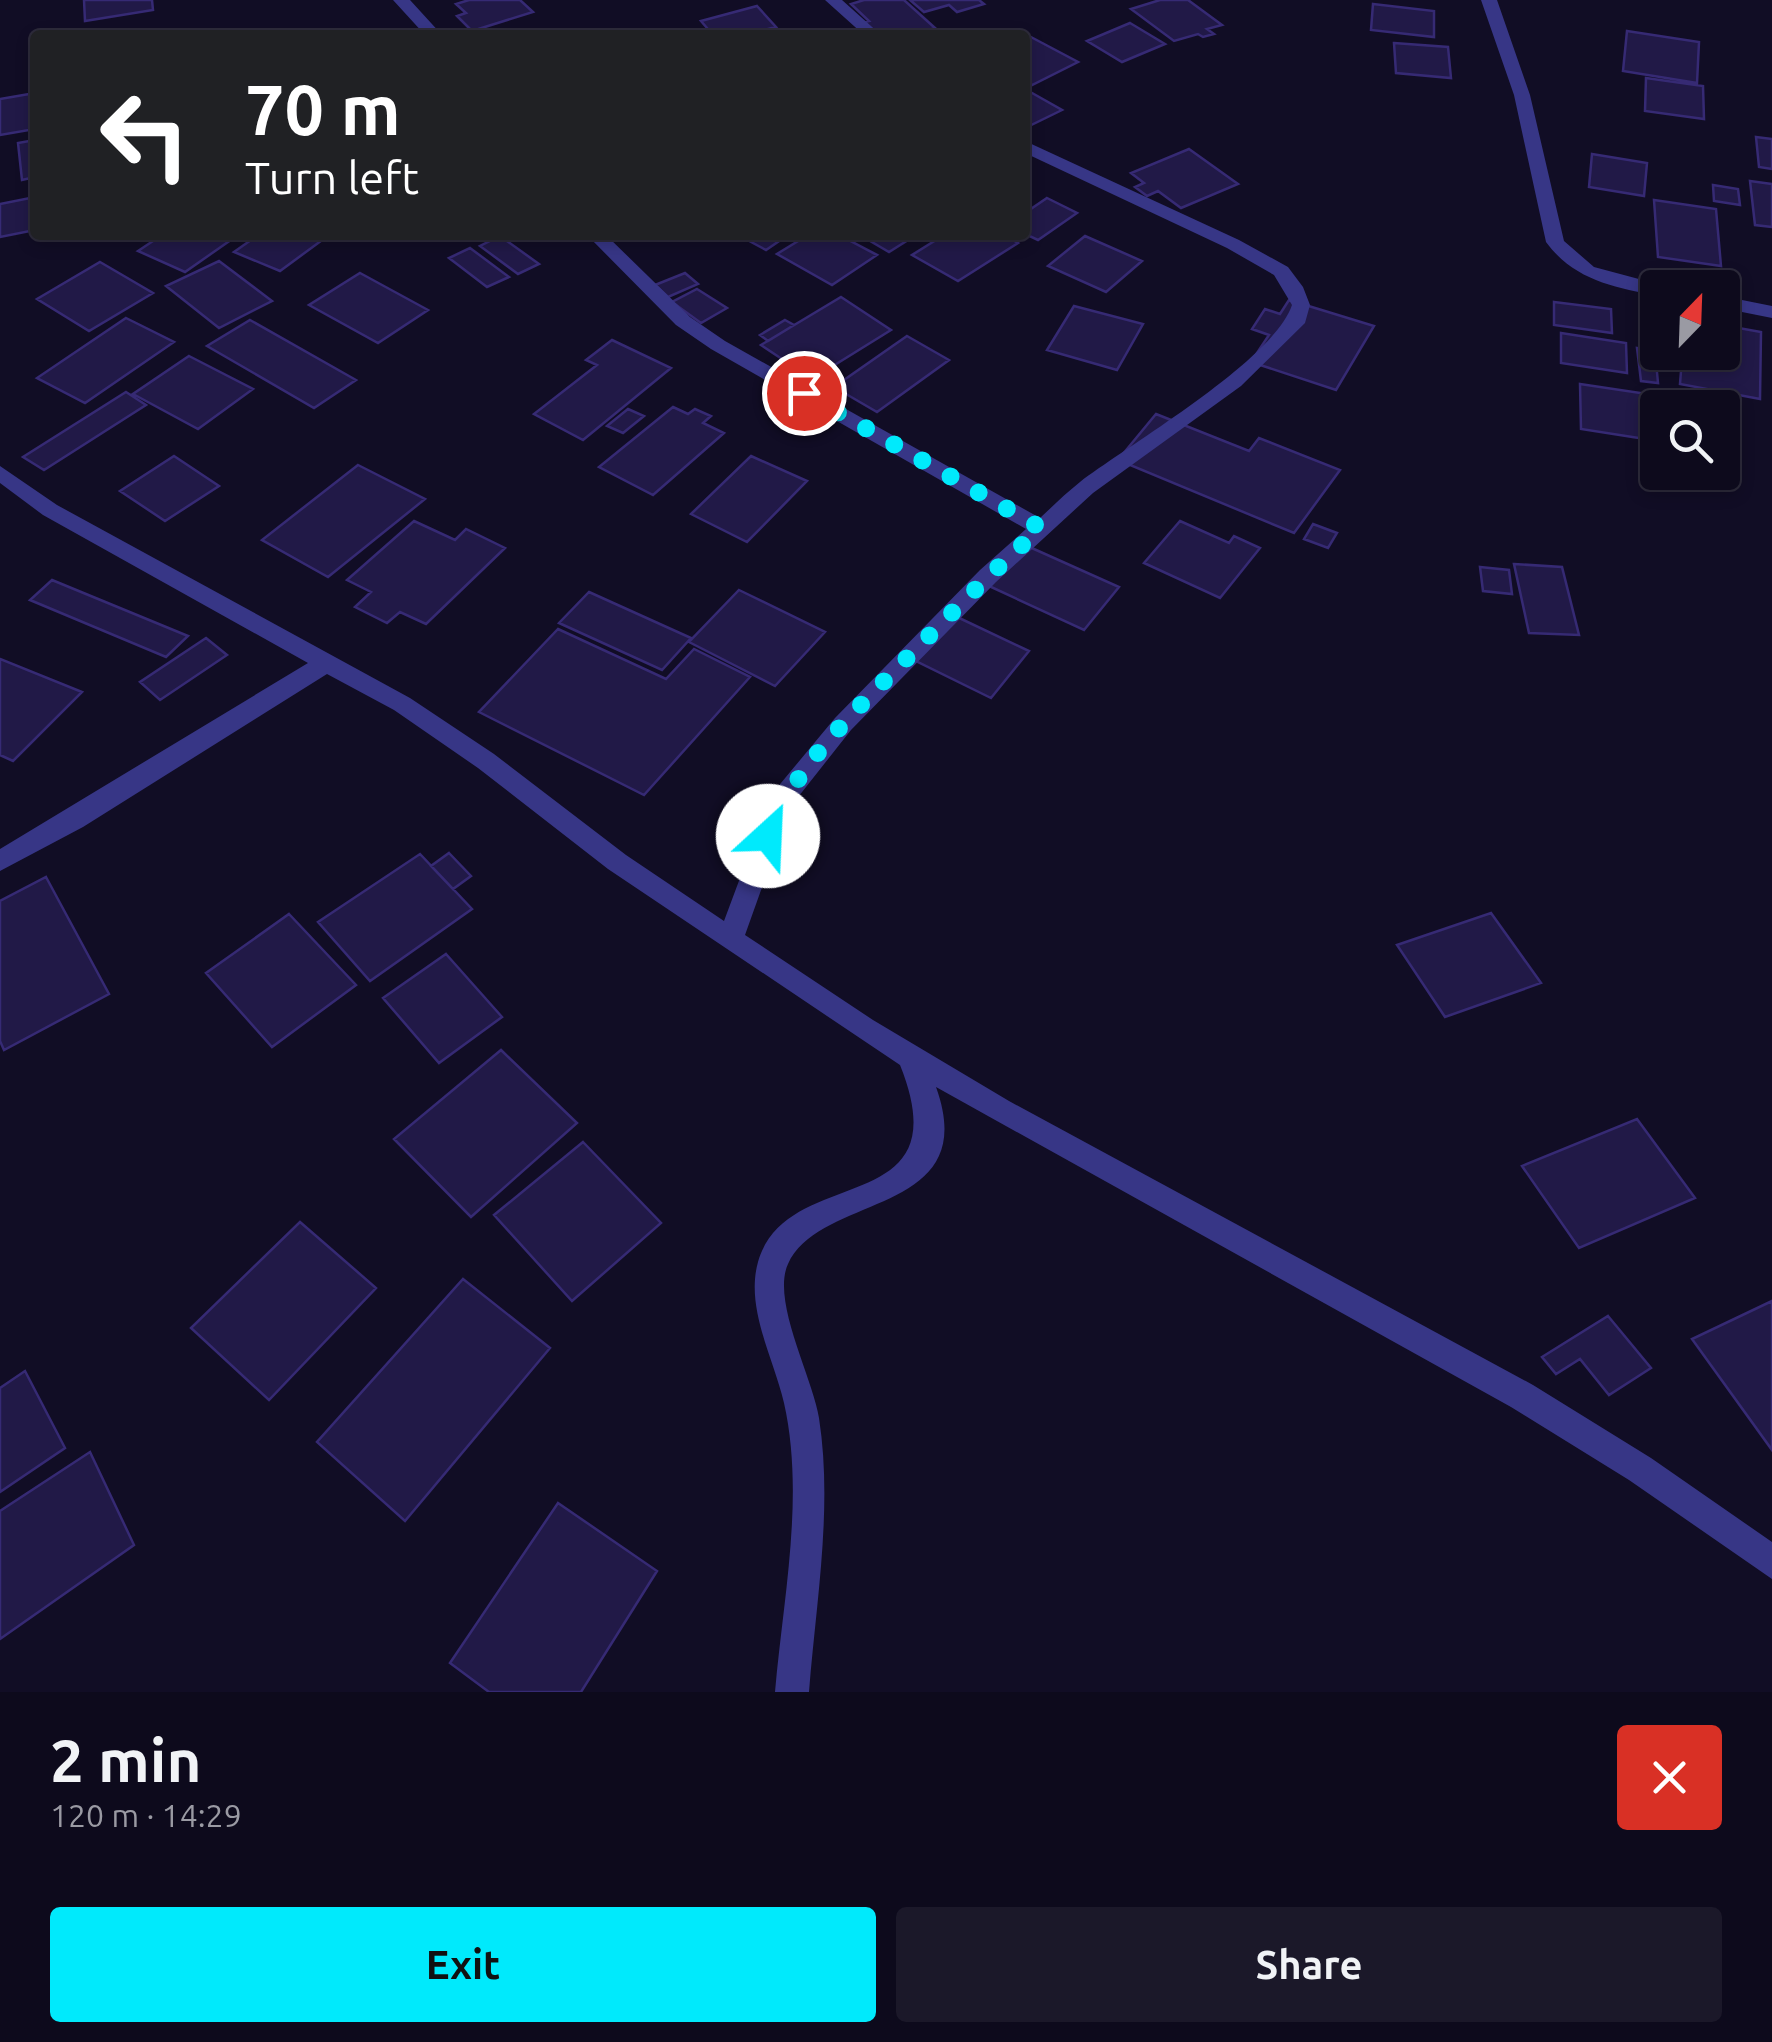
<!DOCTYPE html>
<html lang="en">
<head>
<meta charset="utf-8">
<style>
  :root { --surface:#0d0a1c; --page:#1b1829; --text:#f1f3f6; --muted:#9a9aa3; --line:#2d2b3b; --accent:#00eafc }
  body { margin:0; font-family:Ubuntu,sans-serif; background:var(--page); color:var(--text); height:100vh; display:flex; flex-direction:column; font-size:38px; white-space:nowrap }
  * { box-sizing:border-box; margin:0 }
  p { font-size:32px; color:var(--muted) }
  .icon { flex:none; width:55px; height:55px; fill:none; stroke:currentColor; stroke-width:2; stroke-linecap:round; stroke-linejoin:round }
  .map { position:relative; height:1692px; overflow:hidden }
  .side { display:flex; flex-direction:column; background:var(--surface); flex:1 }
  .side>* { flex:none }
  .guide { position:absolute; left:30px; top:30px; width:1000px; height:210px; border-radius:10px; box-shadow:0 5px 15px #0003,0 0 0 2px var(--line); background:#202124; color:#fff; overflow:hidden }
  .needle { width:65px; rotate:23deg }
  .fabs { position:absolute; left:1640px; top:270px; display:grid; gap:20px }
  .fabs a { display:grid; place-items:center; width:100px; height:100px; border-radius:10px; background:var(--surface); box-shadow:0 5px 15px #0003,0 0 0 2px var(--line); font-size:50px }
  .pin { position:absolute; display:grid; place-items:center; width:85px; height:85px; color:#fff; margin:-42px; border:5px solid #fff; border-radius:50%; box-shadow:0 2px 10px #0007 }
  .me { position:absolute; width:110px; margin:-55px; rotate:25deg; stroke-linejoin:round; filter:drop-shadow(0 0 8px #0008) }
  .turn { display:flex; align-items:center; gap:35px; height:210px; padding:0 50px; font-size:45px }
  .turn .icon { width:130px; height:130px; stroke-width:2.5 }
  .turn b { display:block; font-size:70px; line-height:85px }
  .round { display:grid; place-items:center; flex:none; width:105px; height:105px; border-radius:10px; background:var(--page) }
  .summary { display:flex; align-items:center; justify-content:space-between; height:170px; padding:0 50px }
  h1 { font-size:60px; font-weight:700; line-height:75px }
  .button { display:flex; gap:20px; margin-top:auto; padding:20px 50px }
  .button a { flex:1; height:115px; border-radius:10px; background:var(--accent); color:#111; font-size:40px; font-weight:700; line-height:115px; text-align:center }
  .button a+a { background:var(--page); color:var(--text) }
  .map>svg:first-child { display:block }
</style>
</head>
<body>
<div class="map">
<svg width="1772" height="1692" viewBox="0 0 1772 1692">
  <rect width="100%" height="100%" fill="#110d25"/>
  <path fill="#211947" stroke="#362a74" stroke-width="2.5" d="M 84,0 L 152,0 L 153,10 L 85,21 Z
    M 469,0 L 520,0 L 533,12 L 472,31 L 457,16 L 466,13 L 456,4 Z
    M 864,0 L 904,0 L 935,28 L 911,35 L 872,35 L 860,23 L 869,21 L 851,4 Z
    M 910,0 L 979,0 L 984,4 L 957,12 L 949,5 L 924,12 Z
    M 1160,0 L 1188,0 L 1222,25 L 1207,29 L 1214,34 L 1203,37 L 1198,34 L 1174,41 L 1131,9 Z
    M 1373,4 L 1434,11 L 1434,37 L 1371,30 Z
    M 757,6 L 776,27 L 744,35 L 713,35 L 701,21 Z
    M 1130,23 L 1165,44 L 1122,62 L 1087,41 Z
    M 1627,31 L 1699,42 L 1697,83 L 1623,71 Z
    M 1029,36 L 1078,62 L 1032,85 L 1025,81 L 1025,37 Z
    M 1394,43 L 1448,47 L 1451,78 L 1396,73 Z
    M 1646,78 L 1703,86 L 1704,119 L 1645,111 Z
    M 1025,89 L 1062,110 L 1025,128 Z
    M 35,93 L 35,129 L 0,135 L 0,99 Z
    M 1756,137 L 1772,139 L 1772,169 L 1759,167 Z
    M 35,140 L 35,177 L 22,180 L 18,143 Z
    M 1189,149 L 1238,184 L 1181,208 L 1158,191 L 1147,196 L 1135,187 L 1144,183 L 1131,173 Z
    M 1592,154 L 1647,163 L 1644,196 L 1589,187 Z
    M 1750,181 L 1772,184 L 1772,227 L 1755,225 Z
    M 1713,185 L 1738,189 L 1740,205 L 1714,201 Z
    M 35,197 L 35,230 L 0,237 L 0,204 Z
    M 1047,198 L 1077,213 L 1038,240 L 1025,234 L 1025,213 Z
    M 1654,200 L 1716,209 L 1721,266 L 1658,257 Z
    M 162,235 L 238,235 L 185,272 L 138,251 Z
    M 258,235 L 329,235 L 280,271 L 234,252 Z
    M 738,235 L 788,235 L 766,250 Z
    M 808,235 L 839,235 L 877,255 L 832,285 L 777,254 Z
    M 860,235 L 916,235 L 889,252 Z
    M 944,235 L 1004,235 L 1018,243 L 958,281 L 912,255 Z
    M 500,236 L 539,264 L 518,274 L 480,246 Z
    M 1085,236 L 1142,261 L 1106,292 L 1048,266 Z
    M 470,248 L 509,277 L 487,287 L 449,258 Z
    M 219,261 L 272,301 L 219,328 L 166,286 Z
    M 100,262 L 153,293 L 89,331 L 37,299 Z
    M 360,273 L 428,310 L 378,343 L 309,305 Z
    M 685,273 L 698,284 L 668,297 L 655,285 Z
    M 697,289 L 727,308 L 701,323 L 672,302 Z
    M 841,297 L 891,330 L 812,379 L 761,345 Z
    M 1289,300 L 1374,326 L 1336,390 L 1251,362 L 1269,335 L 1252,329 L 1265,309 L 1280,314 Z
    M 1554,302 L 1611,309 L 1612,333 L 1554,325 Z
    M 1074,306 L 1143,324 L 1117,370 L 1047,350 Z
    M 126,318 L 174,342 L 85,403 L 37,378 Z
    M 250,320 L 356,380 L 314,408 L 207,346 Z
    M 785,320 L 794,325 L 768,341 L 760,335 Z
    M 1722,325 L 1761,332 L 1760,399 L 1680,384 L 1681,371 L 1673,370 L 1673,352 L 1722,352 Z
    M 1561,333 L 1626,343 L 1627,373 L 1561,363 Z
    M 907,336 L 949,360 L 877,412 L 834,387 Z
    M 612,340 L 671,368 L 583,440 L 534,414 L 597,365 L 586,360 Z
    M 1637,348 L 1655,351 L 1658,383 L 1641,381 Z
    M 189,356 L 253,389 L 198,429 L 133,394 Z
    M 1580,384 L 1701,402 L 1702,408 L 1658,408 L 1658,441 L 1581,429 Z
    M 126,392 L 146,405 L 44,470 L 23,457 Z
    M 673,407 L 688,414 L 695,409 L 711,416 L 703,423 L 724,433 L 653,495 L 599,467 Z
    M 628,409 L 644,416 L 623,433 L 607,426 Z
    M 1156,414 L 1249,451 L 1259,438 L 1340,470 L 1294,533 L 1118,460 Z
    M 174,456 L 219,486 L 165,521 L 120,491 Z
    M 751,456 L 807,481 L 747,542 L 691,514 Z
    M 358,465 L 425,499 L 328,577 L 262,540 Z
    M 414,521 L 455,540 L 466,529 L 505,548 L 426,624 L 400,612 L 387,623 L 355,607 L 371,592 L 347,580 Z
    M 1180,521 L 1229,543 L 1234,536 L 1260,548 L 1220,598 L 1144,563 Z
    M 1313,524 L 1337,533 L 1328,548 L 1304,539 Z
    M 1025,545 L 1119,587 L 1084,630 L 989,586 Z
    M 1514,564 L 1562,567 L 1579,635 L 1529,633 Z
    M 1480,567 L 1509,570 L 1512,594 L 1483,591 Z
    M 52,580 L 188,636 L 166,657 L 30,600 Z
    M 739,590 L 825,632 L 775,686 L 689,642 Z
    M 589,592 L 691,638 L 662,670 L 559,623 Z
    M 955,616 L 1029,651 L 991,698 L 916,661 Z
    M 558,629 L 666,679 L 694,649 L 750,677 L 644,795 L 479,712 Z
    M 206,638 L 227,655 L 160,700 L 140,682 Z
    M 0,659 L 82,692 L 13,761 L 0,755 Z
    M 449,853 L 471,876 L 453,889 L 431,866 Z
    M 420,854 L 472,909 L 370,981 L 318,922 Z
    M 46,877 L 109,994 L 4,1050 L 0,1041 L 0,901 Z
    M 1491,913 L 1541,983 L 1445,1017 L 1397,945 Z
    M 289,914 L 356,985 L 272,1047 L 206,973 Z
    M 446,954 L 502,1017 L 439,1063 L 383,998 Z
    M 501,1050 L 577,1123 L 471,1217 L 394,1139 Z
    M 1637,1119 L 1695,1198 L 1579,1248 L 1522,1166 Z
    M 583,1142 L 661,1223 L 572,1301 L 494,1215 Z
    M 300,1222 L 376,1288 L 269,1400 L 191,1328 Z
    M 463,1279 L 550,1348 L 405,1521 L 317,1442 Z
    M 1772,1301 L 1772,1450 L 1692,1339 Z
    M 1608,1316 L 1651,1368 L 1609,1395 L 1580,1359 L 1556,1374 L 1542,1357 Z
    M 25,1371 L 65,1448 L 0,1492 L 0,1388 Z
    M 90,1452 L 134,1545 L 0,1639 L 0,1511 Z
    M 558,1503 L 657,1571 L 581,1692 L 489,1692 L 450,1663 Z"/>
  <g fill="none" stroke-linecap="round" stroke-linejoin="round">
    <path fill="#373686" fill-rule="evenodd" d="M 393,0 L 410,0 L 442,35 L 425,35 Z
      M 825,0 L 842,0 L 881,35 L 864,35 Z
      M 1481,0 L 1497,0 L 1530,95 L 1564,241 L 1594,267 L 1665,286 L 1658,288 L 1658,296 C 1613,287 1574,280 1546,242 L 1514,95 Z
      M 1025,141 L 1239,240 L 1288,267 L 1303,287 L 1310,305 L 1305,323 L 1241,386 L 1093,493 L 996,582 L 851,730 L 791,806 L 745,935 L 873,1020 L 1009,1101 L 1533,1385 L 1651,1458 L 1772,1542 L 1772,1579 L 1629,1480 L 1511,1407 L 936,1087 C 983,1217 821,1192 788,1264 C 771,1301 813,1378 819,1418 C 833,1508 816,1602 809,1692 L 775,1692 C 783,1599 805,1496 784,1403 C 774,1359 745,1308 758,1262 C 787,1161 963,1222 900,1065 L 608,869 L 478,768 L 394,710 L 327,674 L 83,827 L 0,871 L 0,849 L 308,663 L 43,515 L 0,483 L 0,466 L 57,505 L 410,698 L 494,754 L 626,855 L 724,921 L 771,795 L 835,718 L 980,570 L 1026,529 L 711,349 L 676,325 L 587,235 L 606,235 L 690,317 L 725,341 L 1040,518 C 1053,506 1066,493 1080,482 C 1131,443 1273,361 1292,305 L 1274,275 L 1227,248 L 1025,153 Z
      M 1722,296 L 1772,306 L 1772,318 L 1722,308 Z"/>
  </g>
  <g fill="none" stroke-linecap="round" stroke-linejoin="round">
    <path stroke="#00eafc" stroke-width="18" stroke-dasharray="0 32.4" d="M 768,836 C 793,770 849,717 898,667 C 945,620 991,572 1041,528 L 804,393"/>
  </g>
</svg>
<div class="fabs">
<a><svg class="needle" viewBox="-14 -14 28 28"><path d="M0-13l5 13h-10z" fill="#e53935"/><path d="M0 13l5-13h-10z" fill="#9a9aa3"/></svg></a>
<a><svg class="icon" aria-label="search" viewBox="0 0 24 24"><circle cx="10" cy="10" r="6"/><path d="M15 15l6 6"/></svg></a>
</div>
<div class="pin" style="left:804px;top:393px;background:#d93025"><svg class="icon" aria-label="arrive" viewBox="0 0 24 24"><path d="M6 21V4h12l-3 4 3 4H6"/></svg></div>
<svg class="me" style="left:768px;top:836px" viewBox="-20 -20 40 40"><circle r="19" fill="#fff"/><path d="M0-13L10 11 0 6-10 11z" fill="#00eafc"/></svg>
<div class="guide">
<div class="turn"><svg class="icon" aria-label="left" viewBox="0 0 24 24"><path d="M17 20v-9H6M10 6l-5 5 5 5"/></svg><div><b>70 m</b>Turn left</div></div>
</div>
</div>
<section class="side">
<div class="summary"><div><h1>2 min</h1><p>120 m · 14:29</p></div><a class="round" style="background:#d93025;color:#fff"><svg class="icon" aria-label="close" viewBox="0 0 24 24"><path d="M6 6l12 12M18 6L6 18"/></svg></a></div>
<div class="button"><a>Exit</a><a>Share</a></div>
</section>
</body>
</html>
